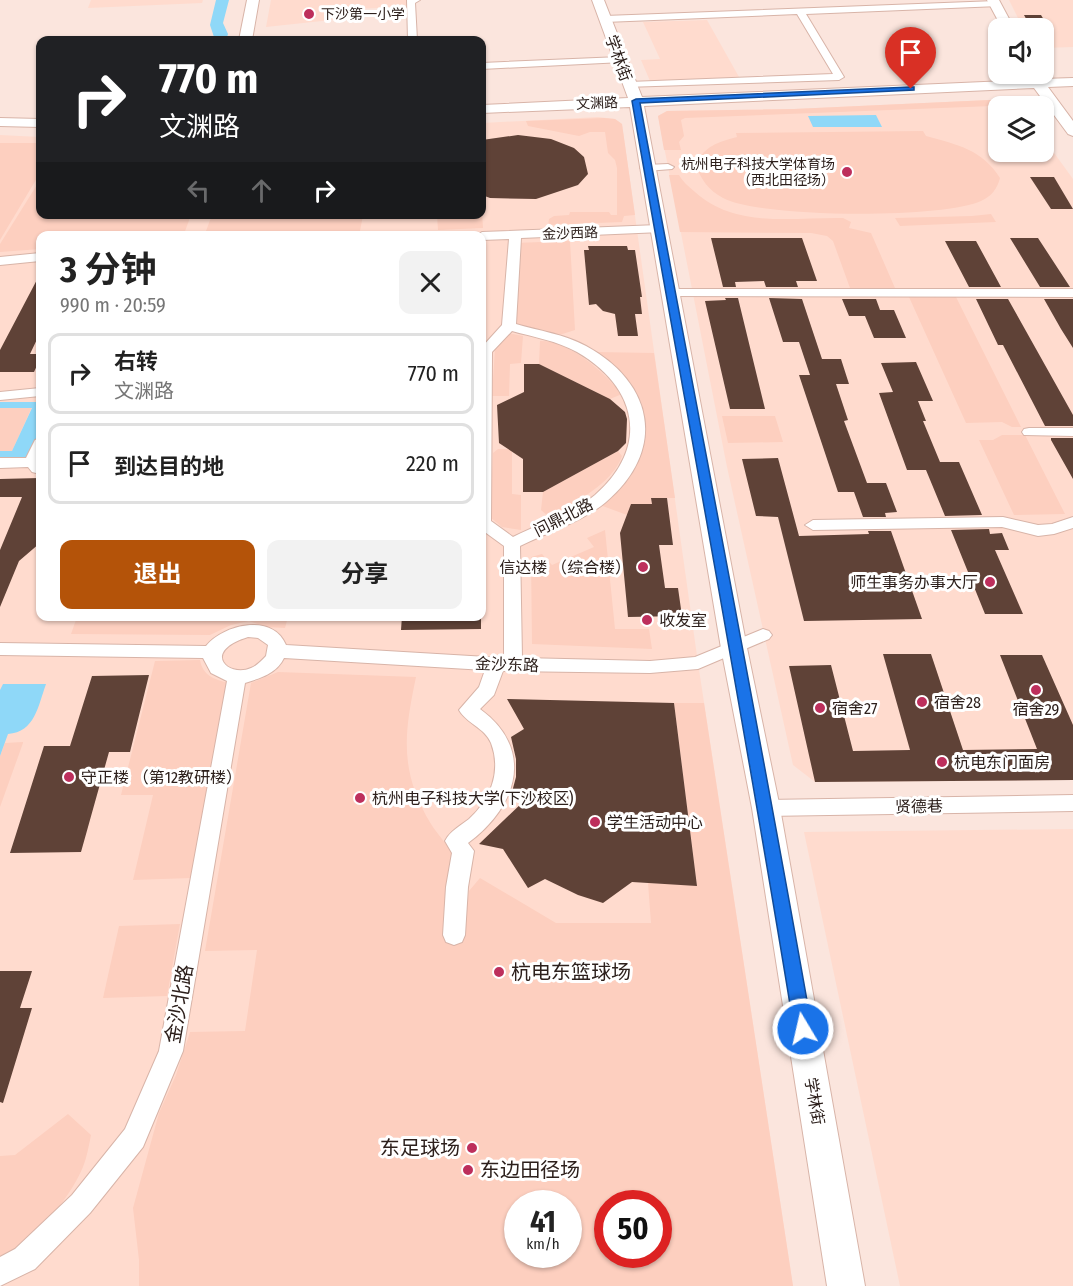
<!DOCTYPE html>
<html lang="zh">
<head>
<meta charset="utf-8">
<style>
  :root { --surface:#fff; --page:#f2f2f2; --text:#222; --muted:#767676; --line:#e0e0e0; --accent:#b45309 }
  body { margin:0; font-family:"Fira Sans Condensed","Noto Sans SC",sans-serif; background:var(--page); color:var(--text); height:100vh; display:flex; flex-direction:column; font-size:22px; white-space:nowrap }
  * { box-sizing:border-box; margin:0 }
  p { font-size:20px; color:var(--muted) }
  .icon { flex:none; width:33px; height:33px; fill:none; stroke:currentColor; stroke-width:2; stroke-linecap:round; stroke-linejoin:round }
  .map { position:relative; flex:1; overflow:hidden }
  .sheet { position:absolute; left:36px; top:231px; width:450px; height:390px; display:flex; flex-direction:column; background:var(--surface); border-radius:12px; box-shadow:0 2px 4px #0004 }
  .sheet>* { flex:none }
  .top-card { position:absolute; left:36px; top:36px; width:450px; height:183px; border-radius:12px; box-shadow:0 2px 4px #0004; background:#202124; color:#fff; overflow:hidden }
  .controls { position:absolute; left:988px; top:18px; display:grid; gap:12px }
  .controls a { display:grid; place-items:center; width:66px; height:66px; border-radius:12px; background:var(--surface); box-shadow:0 2px 4px #0004; font-size:30px }
  .speed { position:absolute; left:504px; top:1190px; display:flex; gap:12px; font-size:30px; font-weight:700; text-align:center }
  .speed>* { display:grid; place-content:center; width:78px; height:78px; border-radius:50%; background:var(--surface); box-shadow:0 2px 4px #0004; line-height:1 }
  .speed small { font-size:15px; font-weight:400 }
  .speed .limit { border:9px solid #d22; background:#fff; color:#111 }
  .pin { position:absolute; display:grid; place-items:center; width:51px; height:51px; color:#fff; margin:-62px -26px; border-radius:50% 50% 50% 0; rotate:-45deg; box-shadow:0 0 6px #0007 }
  .pin .icon { rotate:45deg }
  .me { position:absolute; width:66px; margin:-33px; rotate:351deg; stroke-linejoin:round; filter:drop-shadow(0 0 4px #0008) }
  .turn { display:flex; align-items:center; gap:21px; height:126px; padding:0 24px; font-size:27px }
  .turn .icon { width:78px; height:78px; stroke-width:2.5 }
  .turn b { display:block; font-size:42px; line-height:51px }
  .lanes { display:flex; align-items:center; height:57px; padding:0 24px; background:#0003; justify-content:center; gap:30px; direction:ltr }
  .lanes .off { opacity:.35 }
  .round { display:grid; place-items:center; flex:none; width:63px; height:63px; border-radius:12px; background:var(--page) }
  .overview { display:flex; align-items:center; justify-content:space-between; height:102px; padding:0 24px }
  h1 { font-size:36px; font-weight:700; line-height:45px }
  .button { display:flex; gap:12px; margin-top:auto; padding:12px 24px }
  .button a { flex:1; height:69px; border-radius:12px; background:var(--accent); color:#fff; font-size:24px; font-weight:700; line-height:69px; text-align:center }
  .button a+a { background:var(--page); color:var(--text) }
  ul { padding:0; list-style:none }
  li { display:flex; align-items:center; gap:18px; height:81px; margin:0 12px 9px; padding:0 12px; border:3px solid var(--line); border-radius:12px }
  li div { flex:1 }
  li b { display:block; font-size:22px }
  li em { font-style:normal }
  .map>svg:first-child { display:block }
</style>
</head>
<body>
<div class="map">
<svg width="1073" height="1286" viewBox="0 0 1073 1286">
  <rect width="100%" height="100%" fill="#fbe5dd"/>
  <path fill="#ffdbce" fill-rule="evenodd" d="M 91,0 L 203,0 L 202,3 L 88,8 Z
    M 271,0 L 406,0 L 409,7 L 351,9 L 350,18 L 266,27 Z
    M 1009,0 L 1073,0 L 1073,47 L 1044,48 L 1044,28 L 1023,28 Z
    M 707,20 L 739,77 L 650,81 L 641,60 L 660,59 L 643,22 Z
    M 1011,99 L 1017,100 L 1021,106 L 999,106 L 999,152 L 1044,152 L 1044,139 L 1073,179 L 1073,780 L 815,782 L 793,765 L 727,467 L 658,116 L 667,111 L 794,109 Z
    M 598,117 L 615,119 L 622,124 L 698,663 L 793,1286 L 0,1286 L 0,135 L 40,137 L 40,214 L 482,214 L 482,123 ZM 40,236 L 482,236 L 482,616 L 40,616 ZM 518,1203 L 568,1203 L 568,1254 L 518,1254 ZM 608,1203 L 658,1203 L 658,1254 L 608,1254 Z
    M 1073,829 L 1073,1286 L 900,1286 L 804,832 Z"/>
  <path fill="#fdcfbf" fill-rule="evenodd" d="M 1011,99 L 1017,100 L 1020,105 L 685,118 L 681,120 L 684,136 L 679,142 L 681,150 L 664,150 L 658,116 L 667,111 L 794,109 Z
    M 604,118 L 615,119 L 622,124 L 635,215 L 624,216 L 622,222 L 548,225 L 549,219 L 554,216 L 569,215 L 570,212 L 609,212 L 611,215 L 617,215 L 617,168 L 615,160 L 608,153 L 605,132 L 590,132 L 579,136 L 528,126 L 526,121 Z
    M 923,131 L 926,136 C 956,144 983,150 1000,178 C 997,189 992,196 981,201 C 943,219 759,218 723,198 C 708,190 701,179 695,164 C 707,145 716,143 737,137 L 736,133 Z
    M 0,143 L 40,143 L 40,173 L 0,240 Z
    M 669,175 L 679,175 C 683,182 688,186 695,192 C 736,229 793,217 843,218 L 851,222 L 849,228 L 871,233 L 895,288 L 850,288 L 833,241 L 827,236 L 811,233 L 680,232 Z
    M 40,180 L 40,214 L 191,215 L 184,234 L 40,236 L 40,249 L 0,252 L 0,244 Z
    M 482,213 L 483,228 L 438,230 L 437,215 Z
    M 991,214 L 996,222 L 900,226 L 895,218 L 972,216 Z
    M 212,215 L 212,214 L 363,215 L 360,231 L 206,231 Z
    M 570,241 L 575,330 L 553,337 L 509,326 L 514,243 Z
    M 909,297 L 956,297 L 1021,427 L 1012,427 L 1002,422 L 966,423 Z
    M 508,333 L 523,336 L 521,363 L 510,364 L 509,396 L 492,396 L 495,348 Z
    M 540,341 C 569,340 605,373 622,394 L 610,399 L 539,364 Z
    M 594,352 L 654,353 L 675,498 L 651,498 L 652,504 L 627,515 L 600,505 C 612,491 627,477 636,462 C 655,432 640,392 616,369 C 610,362 601,358 594,352 Z
    M 32,407 L 12,451 L 0,451 L 0,408 Z
    M 722,416 L 775,416 L 783,442 L 728,443 Z
    M 1002,435 L 1025,435 L 1065,514 L 1014,515 L 979,440 L 993,440 Z
    M 498,449 L 512,449 L 512,494 L 521,495 L 521,530 L 502,527 L 490,517 L 493,453 Z
    M 618,451 L 622,456 C 613,483 573,505 548,516 L 541,510 L 543,492 Z
    M 605,530 L 615,629 L 649,629 L 652,649 L 532,644 L 531,557 L 542,554 L 552,565 L 594,547 L 587,538 Z
    M 77,617 L 77,616 L 288,617 L 285,628 L 266,627 L 249,621 L 231,625 L 210,635 L 71,634 Z
    M 200,660 C 203,676 214,679 228,683 L 191,878 L 133,880 L 153,795 L 121,795 L 155,661 Z
    M 278,672 L 416,677 C 404,734 399,771 431,824 C 438,835 449,846 455,858 C 462,872 463,900 466,917 L 469,891 L 480,878 L 556,923 L 651,923 L 648,883 L 697,885 L 674,703 L 704,703 L 793,1286 L 139,1286 L 139,1260 L 133,1208 L 159,1113 L 176,1075 L 190,1032 L 245,1031 L 257,950 L 205,951 L 251,683 ZM 518,1203 L 568,1203 L 568,1254 L 518,1254 ZM 608,1203 L 658,1203 L 658,1254 L 608,1254 Z
    M 23,742 L 23,743 L 0,807 L 0,756 L 5,743 Z
    M 180,924 L 167,996 L 103,998 L 119,926 Z
    M 68,1114 L 91,1135 C 89,1145 87,1157 83,1167 C 66,1206 35,1236 0,1259 L 0,1156 L 15,1155 Z"/>
  <path fill="#8fd8f8" d="M 216,0 L 229,0 L 223,23 L 228,34 L 226,40 L 215,40 L 210,25 Z
    M 876,115 L 882,127 L 813,127 L 808,116 Z
    M 0,402 L 40,402 L 40,432 L 29,458 L 0,459 L 0,451 L 12,451 L 32,408 L 0,408 Z
    M 3,684 L 46,684 C 38,706 35,732 8,734 L 0,756 L 0,690 Z"/>
  <path fill="#5f4237" d="M 1024,15 L 1041,15 L 1049,28 L 1031,28 Z
    M 518,135 L 551,139 L 574,148 L 584,157 L 588,174 L 578,185 L 536,199 L 490,198 L 482,195 L 482,140 Z
    M 1030,177 L 1054,177 L 1073,209 L 1051,209 Z
    M 711,238 L 802,238 L 817,281 L 796,281 L 798,287 L 766,287 L 764,281 L 735,282 L 736,287 L 723,287 Z
    M 1010,238 L 1038,238 L 1070,287 L 1040,287 Z
    M 945,241 L 976,241 L 1001,287 L 969,287 Z
    M 588,246 L 627,246 L 628,250 L 635,250 L 642,297 L 640,297 L 642,314 L 635,314 L 638,336 L 618,336 L 615,314 L 603,311 L 596,304 L 589,305 L 584,250 L 589,250 Z
    M 40,274 L 40,333 L 30,354 L 40,354 L 40,359 L 34,372 L 0,372 L 0,350 Z
    M 725,298 L 738,298 L 765,409 L 730,409 L 705,301 L 726,300 Z
    M 769,298 L 802,299 L 822,359 L 841,359 L 849,384 L 836,384 L 848,420 L 844,421 L 867,483 L 886,483 L 897,512 L 885,513 L 886,517 L 863,517 L 854,492 L 838,492 L 799,375 L 810,375 L 799,342 L 783,342 Z
    M 842,299 L 876,299 L 880,310 L 894,310 L 906,338 L 874,338 L 865,316 L 849,316 Z
    M 976,299 L 1008,299 L 1073,415 L 1073,426 L 1045,426 L 1003,345 L 998,345 Z
    M 1044,299 L 1073,299 L 1073,348 L 1061,329 Z
    M 916,362 L 933,401 L 918,401 L 926,421 L 923,421 L 940,462 L 959,462 L 982,515 L 945,516 L 926,470 L 907,470 L 879,393 L 893,392 L 881,363 Z
    M 524,364 L 539,364 L 610,399 L 625,412 L 627,419 L 626,443 L 618,451 L 543,492 L 523,492 L 523,459 L 499,443 L 497,405 L 524,392 Z
    M 1051,438 L 1073,438 L 1073,479 L 1051,440 Z
    M 778,458 L 799,536 L 869,534 L 868,531 L 891,531 L 922,619 L 804,621 L 778,517 L 756,516 L 742,459 Z
    M 40,478 L 40,543 L 19,561 L 0,607 L 0,550 L 22,497 L 0,497 L 0,479 Z
    M 651,498 L 667,498 L 673,545 L 659,545 L 665,588 L 678,588 L 682,616 L 628,617 L 620,533 L 631,504 L 652,504 Z
    M 989,529 L 990,534 L 1002,533 L 1009,550 L 995,550 L 1023,614 L 985,614 L 951,530 Z
    M 402,616 L 481,616 L 481,629 L 401,630 Z
    M 883,654 L 931,654 L 963,750 L 1037,749 L 1000,655 L 1042,655 L 1073,725 L 1073,780 L 815,782 L 789,666 L 831,665 L 853,751 L 910,750 Z
    M 149,675 L 130,752 L 109,752 L 81,852 L 10,853 L 44,746 L 70,746 L 92,676 Z
    M 507,699 L 674,703 L 697,886 L 632,882 L 603,903 L 578,895 L 545,879 L 528,888 L 503,849 L 479,844 L 525,800 L 512,792 L 516,777 L 516,759 L 511,737 L 524,729 Z
    M 0,971 L 32,971 L 20,1008 L 32,1008 L 3,1103 L 0,1102 Z"/>
  <g fill="none" stroke-linecap="round" stroke-linejoin="round">
    <defs>
      <path id="street" d="M 407,0 L 420,0 L 415,3 L 417,40 L 408,40 Z
        M 996,1 L 1000,4 L 999,6 L 806,14 L 844,77 L 839,80 L 625,87 L 625,83 L 629,82 L 833,74 L 797,14 L 605,22 L 601,19 L 605,16 Z
        M 620,57 L 625,60 L 623,62 L 482,69 L 482,63 Z
        M 668,164 L 674,167 L 672,169 L 646,171 L 640,168 L 646,165 Z
        M 658,225 L 662,226 L 662,232 L 521,238 L 516,324 C 539,331 564,334 586,346 C 654,383 667,450 606,502 C 582,522 548,532 520,546 L 522,658 L 650,661 L 695,657 L 763,629 L 769,631 L 772,635 L 769,639 L 698,669 L 650,673 L 503,671 L 494,695 L 480,709 C 535,749 518,806 468,843 L 474,851 L 468,887 L 465,935 L 462,942 L 454,945 L 446,942 L 443,935 L 446,887 L 452,853 L 445,841 C 450,831 460,826 469,819 C 490,800 502,772 491,743 C 485,728 466,723 459,710 L 479,687 L 485,670 L 284,658 C 277,673 261,678 245,683 L 183,1051 L 143,1147 L 90,1213 L 35,1269 L 0,1286 L 0,1257 L 15,1249 L 72,1195 L 125,1129 L 159,1051 L 227,681 L 211,673 L 203,658 L 0,655 L 0,643 L 206,646 C 224,624 273,613 286,645 L 504,658 L 504,546 L 482,530 L 482,347 L 502,325 L 509,239 L 482,240 L 482,236 L 476,236 L 482,232 ZM 512,331 C 534,337 557,341 577,352 C 638,387 650,447 595,495 C 572,514 540,523 513,537 L 491,521 L 492,352 ZM 248,637 L 258,638 L 268,645 L 266,656 C 262,660 257,666 251,668 C 229,678 200,652 248,637 Z
        M 40,253 L 40,261 L 0,265 L 0,257 Z
        M 671,289 L 1073,289 L 1073,297 L 666,296 L 665,293 L 666,290 Z
        M 40,388 L 40,396 L 0,400 L 0,392 Z
        M 1029,428 L 1073,428 L 1073,436 L 1024,435 L 1022,432 L 1024,429 Z
        M 40,438 L 40,474 L 32,472 L 28,467 L 0,468 L 0,458 L 26,458 L 35,440 Z
        M 1003,517 L 1038,525 L 1052,524 L 1073,517 L 1073,528 L 1054,534 L 1038,536 L 1002,527 L 813,530 L 805,525 L 813,520 Z
        M 1073,795 L 1073,811 L 766,816 L 759,814 L 756,808 L 759,802 L 766,800 Z"/>
      <path id="secondary" d="M 247,0 L 259,0 L 252,40 L 239,40 Z
        M 592,0 L 604,0 L 642,97 L 1028,80 L 1024,74 L 1038,74 L 1042,79 L 1073,78 L 1073,86 L 1048,87 L 1073,121 L 1073,136 L 1068,134 L 1034,88 L 644,106 L 747,648 L 780,808 L 865,1286 L 827,1286 L 752,808 L 721,648 L 630,107 L 482,113 L 482,105 L 628,98 Z
        M 987,0 L 999,0 L 1014,28 L 1002,28 Z
        M 0,118 L 40,119 L 40,127 L 0,126 Z"/>
    </defs>
    <use href="#street" stroke="#d8b4a8" stroke-width="2"/>
    <use href="#secondary" stroke="#d8b4a8" stroke-width="2"/>
    <use href="#street" fill="#fff" fill-rule="evenodd"/>
    <use href="#secondary" fill="#fff" fill-rule="evenodd"/>
  </g>
  <path fill="#1a73e8" stroke="#114b97" stroke-width="1.5" d="M 911,87 L 914,87 L 914,90 L 640,103 C 697,412 758,720 812,1029 L 809,1035 L 803,1037 L 796,1035 L 794,1029 C 744,719 686,411 632,101 L 636,99 Z"/>
  <g fill="#bd2f5c" stroke="#fff" stroke-width="2">
    <circle cx="309" cy="14" r="6"/>
    <circle cx="847" cy="172" r="6"/>
    <circle cx="643" cy="567" r="6"/>
    <circle cx="990" cy="582" r="6"/>
    <circle cx="647" cy="620" r="6"/>
    <circle cx="1036" cy="690" r="6"/>
    <circle cx="922" cy="702" r="6"/>
    <circle cx="820" cy="708" r="6"/>
    <circle cx="942" cy="762" r="6"/>
    <circle cx="69" cy="777" r="6"/>
    <circle cx="360" cy="798" r="6"/>
    <circle cx="595" cy="822" r="6"/>
    <circle cx="499" cy="972" r="6"/>
    <circle cx="472" cy="1148" r="6"/>
    <circle cx="468" cy="1170" r="6"/>
  </g>
  <g text-anchor="middle" stroke-width="6" stroke-linejoin="round" paint-order="stroke">
    <g font-size="14" fill="#2d201c" stroke="#fff" text-anchor="start">
      <text x="321" y="19">下沙第一小学</text>
      <text x="835" y="169" text-anchor="end">杭州电子科技大学体育场<tspan x="835" dy="16">（西北田径场）</tspan></text>
    </g>
    <g font-size="14" fill="#2d201c" stroke="#fff">
      <text transform="translate(597 103) rotate(-3)" y="5">文渊路</text>
      <text transform="translate(570 233) rotate(-2)" y="5">金沙西路</text>
    </g>
    <g font-size="16" fill="#2d201c" stroke="#fff">
      <text transform="translate(619 58) rotate(70)" y="6">学林街</text>
      <text transform="translate(563 517) rotate(-27)" y="6">问鼎北路</text>
      <text transform="translate(507 664) rotate(2)" y="6">金沙东路</text>
      <text transform="translate(919 806) rotate(-1)" y="6">贤德巷</text>
      <text transform="translate(815 1101) rotate(80)" y="6">学林街</text>
    </g>
    <g font-size="16" fill="#2d201c" stroke="#fff" text-anchor="start">
      <text x="631" y="573" text-anchor="end">信达楼 （综合楼）</text>
      <text x="978" y="588" text-anchor="end">师生事务办事大厅</text>
      <text x="659" y="626">收发室</text>
      <text x="934" y="708">宿舍28</text>
      <text x="832" y="714">宿舍27</text>
      <text x="1036" y="715" text-anchor="middle">宿舍29</text>
      <text x="954" y="768">杭电东门面房</text>
      <text x="81" y="783">守正楼 （第12教研楼）</text>
      <text x="372" y="804">杭州电子科技大学(下沙校区)</text>
      <text x="607" y="828">学生活动中心</text>
    </g>
    <g font-size="20" fill="#2d201c" stroke="#fff" text-anchor="start">
      <text x="511" y="979">杭电东篮球场</text>
      <text x="460" y="1155" text-anchor="end">东足球场</text>
      <text x="480" y="1177">东边田径场</text>
    </g>
    <g font-size="20" fill="#2d201c" stroke="#fff">
      <text transform="translate(179 1004) rotate(-80)" y="7">金沙北路</text>
    </g>
  </g>
</svg>
<div class="controls">
<a><svg class="icon" aria-label="sound" viewBox="0 0 24 24"><path d="M4 9h4l5-4v14l-5-4H4zM17 9q2 3 0 6"/></svg></a>
<a><svg class="icon" aria-label="layers" viewBox="0 0 24 24"><path d="M12 4l9 5-9 5-9-5zM3 14l9 5 9-5"/></svg></a>
</div>
<div class="speed"><div>41<small>km/h</small></div><div class="limit">50</div></div>
<div class="pin" style="left:911px;top:89px;background:#d93025"><svg class="icon" aria-label="arrive" viewBox="0 0 24 24"><path d="M6 21V4h12l-3 4 3 4H6"/></svg></div>
<svg class="me" style="left:803px;top:1029px" viewBox="-20 -20 40 40"><circle r="17" fill="#1a73e8" stroke="#fff" stroke-width="3"/><path d="M0-11L8 9 0 5-8 9z" fill="#fff"/></svg>
<div class="top-card">
<div class="turn"><svg class="icon" aria-label="right" viewBox="0 0 24 24"><path d="M7 20v-9h11M14 6l5 5-5 5"/></svg><div><b>770 m</b>文渊路</div></div>
<div class="lanes"><svg class="icon off" aria-label="left" viewBox="0 0 24 24"><path d="M17 20v-9H6M10 6l-5 5 5 5"/></svg><svg class="icon off" aria-label="ahead" viewBox="0 0 24 24"><path d="M12 20V5M6 11l6-6 6 6"/></svg><svg class="icon" aria-label="right" viewBox="0 0 24 24"><path d="M7 20v-9h11M14 6l5 5-5 5"/></svg></div>
</div>
<section class="sheet">
<div class="overview"><div><h1>3 分钟</h1><p>990 m · 20:59</p></div><a class="round"><svg class="icon" aria-label="close" viewBox="0 0 24 24"><path d="M6 6l12 12M18 6L6 18"/></svg></a></div>
<ul>
<li><svg class="icon" aria-label="right" viewBox="0 0 24 24"><path d="M7 20v-9h11M14 6l5 5-5 5"/></svg><div><b>右转</b><p>文渊路</p></div><em>770 m</em></li>
<li><svg class="icon" aria-label="arrive" viewBox="0 0 24 24"><path d="M6 21V4h12l-3 4 3 4H6"/></svg><div><b>到达目的地</b></div><em>220 m</em></li>
</ul>
<div class="button"><a>退出</a><a>分享</a></div>
</section>
</div>
</body>
</html>
